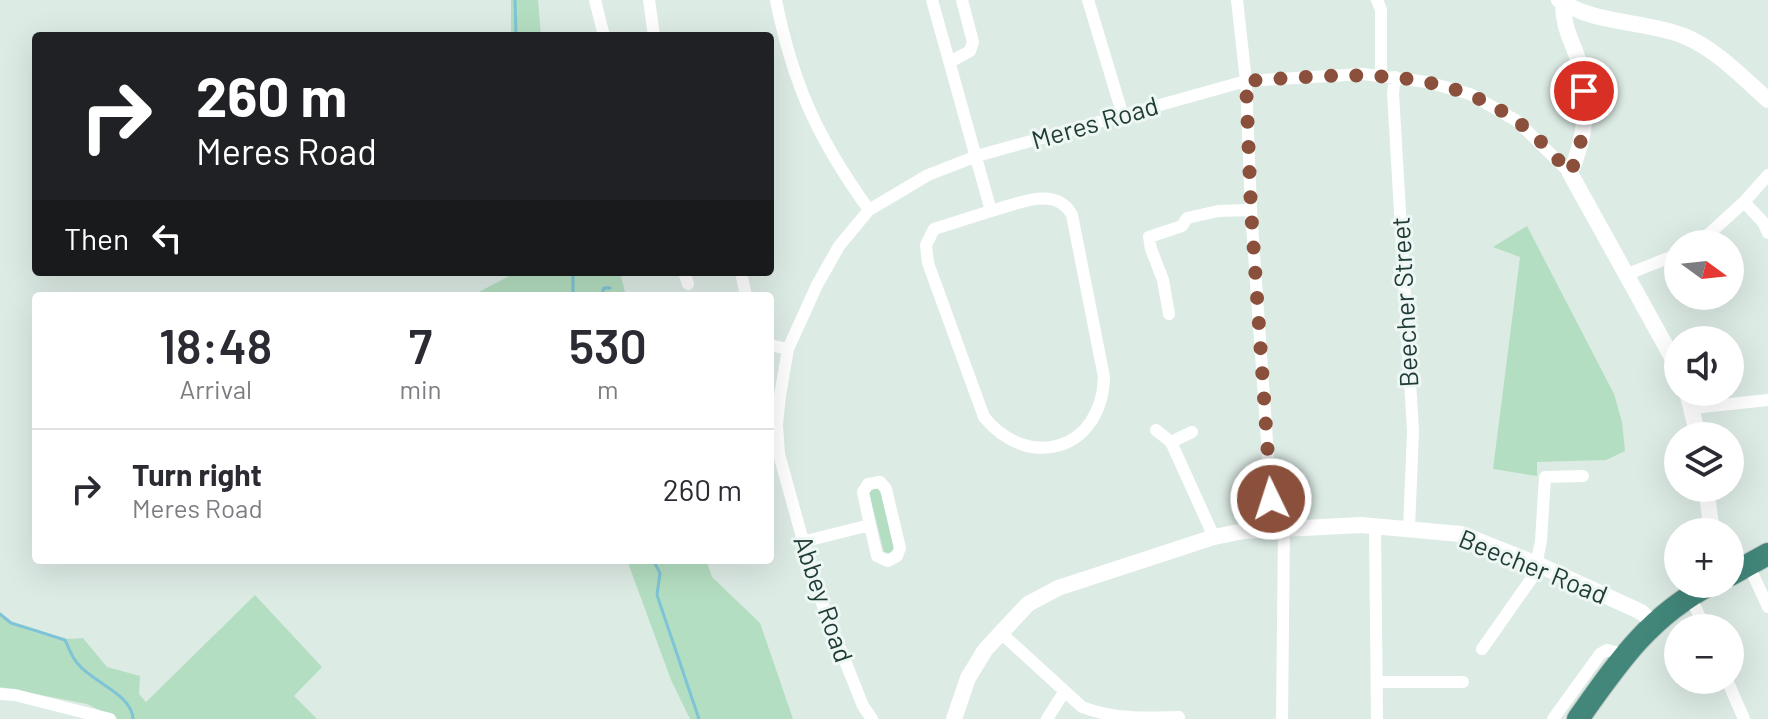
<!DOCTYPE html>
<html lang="en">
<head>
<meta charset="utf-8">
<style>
  :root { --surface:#fff; --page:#f2f2f3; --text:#2b2b33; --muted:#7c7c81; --line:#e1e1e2 }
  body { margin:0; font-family:Barlow,sans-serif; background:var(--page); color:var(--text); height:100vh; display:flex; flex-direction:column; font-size:30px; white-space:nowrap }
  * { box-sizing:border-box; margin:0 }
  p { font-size:26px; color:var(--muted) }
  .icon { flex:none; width:44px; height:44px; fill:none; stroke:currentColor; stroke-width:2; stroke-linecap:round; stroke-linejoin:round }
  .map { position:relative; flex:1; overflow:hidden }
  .drawer { position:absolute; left:32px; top:292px; width:742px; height:272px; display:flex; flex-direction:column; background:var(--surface); border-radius:8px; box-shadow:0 8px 32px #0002 }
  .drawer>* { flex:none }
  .hud { position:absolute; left:32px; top:32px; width:742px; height:244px; border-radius:8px; box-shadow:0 8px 32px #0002; background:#202124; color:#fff; overflow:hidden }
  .needle { width:52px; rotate:105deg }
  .fabs { position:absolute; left:1664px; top:230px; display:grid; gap:16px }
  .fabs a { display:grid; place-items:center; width:80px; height:80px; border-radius:50%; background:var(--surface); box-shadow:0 8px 32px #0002; font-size:40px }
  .pin { position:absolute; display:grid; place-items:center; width:68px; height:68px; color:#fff; margin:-34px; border:4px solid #fff; border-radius:50%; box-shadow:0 2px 8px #0007 }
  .me { position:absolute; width:88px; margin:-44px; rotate:356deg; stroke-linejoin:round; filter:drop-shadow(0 0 6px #0008) }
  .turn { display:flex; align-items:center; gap:28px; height:168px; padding:0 32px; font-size:36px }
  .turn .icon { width:104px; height:104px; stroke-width:2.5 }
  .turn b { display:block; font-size:56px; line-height:68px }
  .then { display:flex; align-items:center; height:76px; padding:0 32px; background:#0003; gap:16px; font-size:30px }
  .eta { display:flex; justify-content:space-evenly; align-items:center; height:136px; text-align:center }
  .eta b { font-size:48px; font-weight:600; line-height:56px }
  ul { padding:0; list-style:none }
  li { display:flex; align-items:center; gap:24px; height:120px; padding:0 32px; border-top:2px solid var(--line) }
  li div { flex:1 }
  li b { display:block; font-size:30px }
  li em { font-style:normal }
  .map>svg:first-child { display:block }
</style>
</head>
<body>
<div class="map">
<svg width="1768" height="719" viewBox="0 0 1768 719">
  <rect width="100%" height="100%" fill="#ddebe5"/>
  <path fill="#b4dec1" d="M 511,0 L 538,0 L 541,36 L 511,36 Z
    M 1527,226 L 1614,394 L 1622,422 L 1625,451 L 1606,460 L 1537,462 L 1537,476 L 1493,469 L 1520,257 L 1493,247 Z
    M 517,272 L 620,272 L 626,296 L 471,296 Z
    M 876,486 L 881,491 L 894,549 L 889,553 L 884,552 L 869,493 Z
    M 627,560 L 706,560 L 712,577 L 760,623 L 793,719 L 690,719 L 671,680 Z
    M 255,595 L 322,667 L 294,696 L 317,719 L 118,719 L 87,704 L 0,687 L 0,614 C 21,631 57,642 83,638 L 107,667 L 140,676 L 139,694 L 146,702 Z"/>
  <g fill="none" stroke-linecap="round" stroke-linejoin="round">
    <path stroke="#7fc4d6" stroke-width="3" d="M 515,0 L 516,36
      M 573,272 L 573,296
      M 601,296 L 604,288 L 610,288
      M 653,560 L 660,573 L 657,595 L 699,719
      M 0,614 L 11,623 L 65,640 C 69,648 72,658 78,664 C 92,682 132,694 133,719"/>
    <defs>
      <path id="trunk" d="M 1730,575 L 1768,554
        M 1578,719 C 1617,664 1649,616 1711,584"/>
    </defs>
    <use href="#trunk" stroke="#c0c8c6" stroke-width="24"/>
    <path stroke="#fff" stroke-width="12" d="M 595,0 L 604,36
      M 649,0 L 654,36
      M 776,0 C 793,85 818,139 869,210
      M 932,0 L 991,211 C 1017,204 1056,185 1072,215 L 1104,377 C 1102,450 1029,472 984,417 L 928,263 L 926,245 L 934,229 L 991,211
      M 1088,0 L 1123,116
      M 1237,0 L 1246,81 L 1251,210 L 1273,528
      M 1377,0 L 1381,10 L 1381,75
      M 950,62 L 970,51 L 973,42 L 962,0
      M 1395,77 L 1393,93 L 1413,432 L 1409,528
      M 1744,202 L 1763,222 L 1768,233
      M 1698,244 L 1744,202 L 1768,175
      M 684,272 L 688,284
      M 741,272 L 746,296
      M 1628,274 L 1678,254
      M 1169,314 L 1163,280 L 1151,249 L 1149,237 L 1182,226 L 1187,218 L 1218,211 L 1251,210
      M 770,345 L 788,349
      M 1693,408 L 1768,400
      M 1156,430 L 1171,442 L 1192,432
      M 770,441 L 779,454 L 816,588 L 863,706 L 872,719
      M 1171,442 L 1214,537
      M 779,454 L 777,424 L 780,396 L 788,349 L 817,285 L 839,246 L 869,210 L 928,175 L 977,156 L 1246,81 L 1363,74 L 1427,82 L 1470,94 L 1517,121 L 1570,173
      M 1375,526 L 1377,719
      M 802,542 L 870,525 L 863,492 L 868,484 L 880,482 L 886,489 L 900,548 L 897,556 L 888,561 L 877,556 L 870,525
      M 1749,566 L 1768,607
      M 1690,596 L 1705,628
      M 1001,633 L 1082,707 C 1113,719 1146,718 1179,717
      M 1482,649 L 1534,575 L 1541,541 L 1545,477 L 1583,476
      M 1727,680 L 1744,719
      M 1377,682 L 1463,682
      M 0,694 L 15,695 L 110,719
      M 1047,719 L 1064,692
      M 1282,719 L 1284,528
      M 1553,719 L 1600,654 L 1607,650 L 1624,654"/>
    <path stroke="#fff" stroke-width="16" d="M 1559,0 C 1595,25 1644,20 1684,36 C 1716,49 1743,78 1768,100
      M 1563,3 C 1563,29 1572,39 1579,63 C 1591,98 1585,140 1570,173 L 1678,368
      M 1687,392 L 1698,436
      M 1706,488 L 1712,532
      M 954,719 L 968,678 L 985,650 L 1028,604 L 1058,588 L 1214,537 L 1244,531 L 1361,525 L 1461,534 L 1537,564 L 1641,612 L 1654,623"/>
    <use href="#trunk" stroke="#42877a" stroke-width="22"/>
  </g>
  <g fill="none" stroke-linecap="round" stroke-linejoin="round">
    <path stroke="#8a503c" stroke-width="14" stroke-dasharray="0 25.2" d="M 1271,499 L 1251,210 L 1246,81 C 1338,75 1438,62 1518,122 C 1537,136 1554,155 1570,173 C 1583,145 1585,121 1584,91"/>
  </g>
  <g text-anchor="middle" stroke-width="6" stroke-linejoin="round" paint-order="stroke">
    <g font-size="26" fill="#1e3b35" stroke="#eef7f3">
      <text transform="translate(1095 123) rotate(-16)" y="9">Meres Road</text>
      <text transform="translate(1405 302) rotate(-93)" y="9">Beecher Street</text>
      <text transform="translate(1533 567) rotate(22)" y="9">Beecher Road</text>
      <text transform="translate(823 599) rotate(71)" y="9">Abbey Road</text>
    </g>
  </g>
</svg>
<div class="fabs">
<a><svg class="needle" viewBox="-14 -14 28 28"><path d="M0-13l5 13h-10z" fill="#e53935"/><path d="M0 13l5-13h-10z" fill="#7c7c81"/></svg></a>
<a><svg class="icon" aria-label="sound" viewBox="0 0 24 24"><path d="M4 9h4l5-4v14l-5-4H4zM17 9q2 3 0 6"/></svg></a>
<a><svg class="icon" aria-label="layers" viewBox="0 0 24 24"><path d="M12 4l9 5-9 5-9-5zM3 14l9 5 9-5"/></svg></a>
<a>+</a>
<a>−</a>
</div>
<div class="pin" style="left:1584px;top:91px;background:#d93025"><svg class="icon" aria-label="arrive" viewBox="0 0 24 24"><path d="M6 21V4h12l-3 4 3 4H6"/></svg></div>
<svg class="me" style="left:1271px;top:499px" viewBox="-20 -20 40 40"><circle r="17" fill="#8a503c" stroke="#fff" stroke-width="3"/><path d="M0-11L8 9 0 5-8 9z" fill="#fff"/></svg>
<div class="hud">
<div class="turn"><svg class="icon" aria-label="right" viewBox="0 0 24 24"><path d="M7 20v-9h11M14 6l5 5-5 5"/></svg><div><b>260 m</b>Meres Road</div></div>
<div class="then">Then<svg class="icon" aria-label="left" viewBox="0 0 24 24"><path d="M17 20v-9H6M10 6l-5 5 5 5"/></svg></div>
</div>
<section class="drawer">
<div class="eta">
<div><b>18:48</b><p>Arrival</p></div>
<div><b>7</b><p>min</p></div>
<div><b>530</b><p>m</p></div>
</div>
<ul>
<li><svg class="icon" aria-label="right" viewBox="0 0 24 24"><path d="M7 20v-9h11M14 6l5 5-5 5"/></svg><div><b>Turn right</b><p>Meres Road</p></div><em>260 m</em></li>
</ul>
</section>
</div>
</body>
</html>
